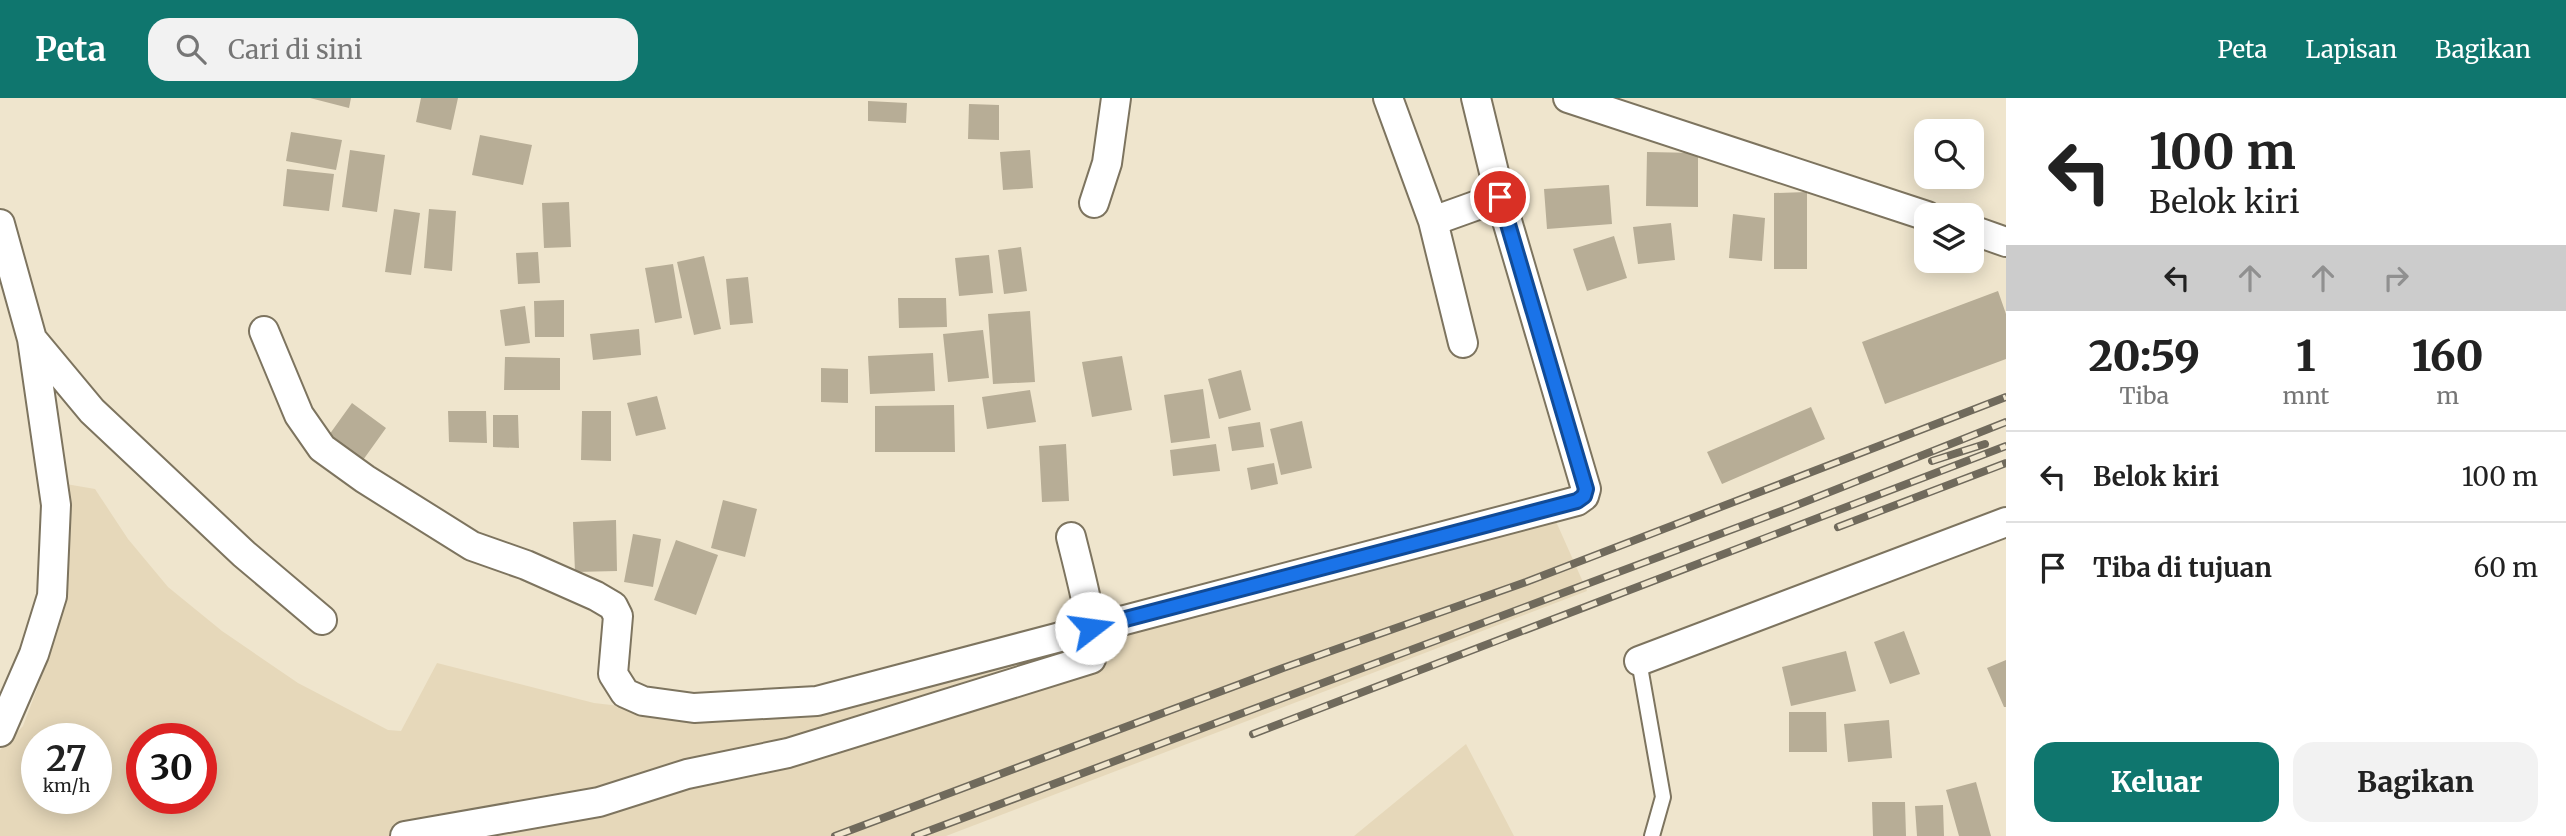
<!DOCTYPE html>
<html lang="id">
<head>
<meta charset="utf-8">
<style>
  :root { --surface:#fff; --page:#f2f2f2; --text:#222; --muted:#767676; --line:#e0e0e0; --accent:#0f766e }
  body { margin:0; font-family:Merriweather,serif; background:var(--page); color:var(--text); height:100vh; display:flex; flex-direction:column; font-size:26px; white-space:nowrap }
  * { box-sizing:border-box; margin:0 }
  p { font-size:23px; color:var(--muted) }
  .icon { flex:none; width:38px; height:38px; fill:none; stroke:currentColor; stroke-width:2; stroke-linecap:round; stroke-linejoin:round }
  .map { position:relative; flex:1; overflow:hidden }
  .drawer { display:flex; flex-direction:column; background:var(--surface); width:560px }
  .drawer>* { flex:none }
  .banner { background:#fff; color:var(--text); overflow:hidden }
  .fabs { position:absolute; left:1914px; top:21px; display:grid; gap:14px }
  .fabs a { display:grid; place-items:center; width:70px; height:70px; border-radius:14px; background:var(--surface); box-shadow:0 4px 18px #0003; font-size:35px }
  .speed { position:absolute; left:21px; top:625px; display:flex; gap:14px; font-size:35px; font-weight:700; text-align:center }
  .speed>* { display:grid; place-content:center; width:91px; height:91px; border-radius:50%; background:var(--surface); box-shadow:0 4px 18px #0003; line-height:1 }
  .speed small { font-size:18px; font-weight:400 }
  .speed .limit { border:10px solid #d22; background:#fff; color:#111 }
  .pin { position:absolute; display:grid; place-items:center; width:60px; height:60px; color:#fff; margin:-30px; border:4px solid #fff; border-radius:50%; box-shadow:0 2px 7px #0007 }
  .me { position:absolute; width:77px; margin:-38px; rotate:75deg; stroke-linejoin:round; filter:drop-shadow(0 0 5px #0008) }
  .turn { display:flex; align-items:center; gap:24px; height:147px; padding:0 28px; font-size:32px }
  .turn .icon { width:91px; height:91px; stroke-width:2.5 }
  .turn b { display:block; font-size:49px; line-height:60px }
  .lanes { display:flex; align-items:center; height:66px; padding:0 28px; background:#0003; justify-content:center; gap:35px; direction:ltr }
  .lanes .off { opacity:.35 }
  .eta { display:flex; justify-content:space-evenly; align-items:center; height:119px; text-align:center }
  .eta b { font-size:42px; font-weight:800; line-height:49px }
  .cta { display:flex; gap:14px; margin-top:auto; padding:14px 28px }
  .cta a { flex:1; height:80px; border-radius:21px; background:var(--accent); color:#fff; font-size:28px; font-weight:800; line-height:80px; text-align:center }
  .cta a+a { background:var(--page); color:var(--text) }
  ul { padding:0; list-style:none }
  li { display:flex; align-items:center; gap:21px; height:91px; padding:0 28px; border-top:2px solid var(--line) }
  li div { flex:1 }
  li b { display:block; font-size:26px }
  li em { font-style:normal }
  header { display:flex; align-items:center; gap:42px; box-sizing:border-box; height:98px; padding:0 35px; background:var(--accent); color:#fff }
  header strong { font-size:33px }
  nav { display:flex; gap:38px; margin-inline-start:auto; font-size:24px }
  .search { width:490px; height:63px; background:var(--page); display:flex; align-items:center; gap:18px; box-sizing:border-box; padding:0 24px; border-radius:21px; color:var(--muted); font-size:26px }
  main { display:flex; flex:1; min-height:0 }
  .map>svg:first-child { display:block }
</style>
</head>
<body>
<header>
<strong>Peta</strong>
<div class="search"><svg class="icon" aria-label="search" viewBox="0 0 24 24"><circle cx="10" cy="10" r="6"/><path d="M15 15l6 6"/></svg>Cari di sini</div>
<nav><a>Peta</a><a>Lapisan</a><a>Bagikan</a></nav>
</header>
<main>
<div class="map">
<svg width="2006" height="738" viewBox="0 0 2006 738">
  <rect width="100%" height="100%" fill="#efe5cd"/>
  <path fill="#e6d8ba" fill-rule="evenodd" d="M 66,386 L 95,391 L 128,441 L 168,489 L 222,533 L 298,585 L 388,632 L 401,633 L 437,565 L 594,605 L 706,618 L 1166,521 L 1368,473 L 1554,419 L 1587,493 L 946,738 L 0,738 L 0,652 L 23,628 L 48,562 L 59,515 ZM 37,640 L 96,640 L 96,700 L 37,700 ZM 142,640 L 201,640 L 201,700 L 142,700 Z
    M 1466,646 L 1514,738 L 1354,738 Z"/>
  <path fill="#b7ad96" d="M 310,0 L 351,0 L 349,10 Z
    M 421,0 L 458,0 L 451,32 L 416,24 Z
    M 868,3 L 907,5 L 906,25 L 868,23 Z
    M 969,6 L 999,7 L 999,42 L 968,41 Z
    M 291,34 L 342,42 L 336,72 L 286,63 Z
    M 480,37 L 532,47 L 523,87 L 472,77 Z
    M 350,52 L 385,57 L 377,114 L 342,109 Z
    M 1030,52 L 1033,90 L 1003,92 L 1000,54 Z
    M 1647,54 L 1698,55 L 1698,109 L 1646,108 Z
    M 287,71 L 334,76 L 329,113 L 283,108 Z
    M 1609,87 L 1612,126 L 1547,131 L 1544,91 Z
    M 1807,94 L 1807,171 L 1774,171 L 1774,95 Z
    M 569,104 L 571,149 L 544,150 L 542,105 Z
    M 394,111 L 420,115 L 411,177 L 385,174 Z
    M 429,111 L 456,113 L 452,173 L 424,170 Z
    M 1733,116 L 1765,120 L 1762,163 L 1729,160 Z
    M 1671,125 L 1675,162 L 1638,166 L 1633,129 Z
    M 1614,138 L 1627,180 L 1587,193 L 1573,151 Z
    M 1021,149 L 1027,193 L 1004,196 L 998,152 Z
    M 538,154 L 540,185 L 518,186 L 516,155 Z
    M 989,157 L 993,195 L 959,198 L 955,160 Z
    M 704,158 L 721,231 L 694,237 L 677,164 Z
    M 673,166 L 682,220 L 655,225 L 645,170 Z
    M 748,179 L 753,225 L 730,227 L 726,181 Z
    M 1998,193 L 2006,216 L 2006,261 L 1885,306 L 1862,244 Z
    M 898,200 L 946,200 L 947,229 L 899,230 Z
    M 564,202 L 564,239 L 535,239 L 534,203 Z
    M 525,208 L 530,245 L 505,248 L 500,212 Z
    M 1030,213 L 1035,284 L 993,286 L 988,216 Z
    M 639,231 L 641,257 L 593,262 L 590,236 Z
    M 983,232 L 989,280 L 948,284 L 943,236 Z
    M 933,255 L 935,293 L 870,296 L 868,258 Z
    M 1122,258 L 1132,312 L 1092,319 L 1082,264 Z
    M 505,259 L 560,260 L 560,292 L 504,292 Z
    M 821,270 L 848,271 L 848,305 L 821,304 Z
    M 1241,272 L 1251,312 L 1219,321 L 1208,281 Z
    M 1203,291 L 1210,340 L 1171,345 L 1164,297 Z
    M 1030,292 L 1036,324 L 987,331 L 982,299 Z
    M 657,298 L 666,331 L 636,338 L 627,305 Z
    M 352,305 L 386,330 L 358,369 L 324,344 Z
    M 954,307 L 955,354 L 875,354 L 875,308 Z
    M 1811,309 L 1825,341 L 1722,386 L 1707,354 Z
    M 448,313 L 486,313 L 487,345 L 449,344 Z
    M 582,313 L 611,313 L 611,363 L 581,362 Z
    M 493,317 L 518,317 L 519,350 L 493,349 Z
    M 1302,323 L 1312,370 L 1281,377 L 1270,331 Z
    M 1260,324 L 1264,349 L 1232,353 L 1228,329 Z
    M 1066,346 L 1069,403 L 1042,404 L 1039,348 Z
    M 1216,346 L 1220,373 L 1173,378 L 1170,352 Z
    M 1274,365 L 1278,386 L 1251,392 L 1247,370 Z
    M 723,402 L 757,411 L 745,459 L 711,450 Z
    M 616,422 L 617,473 L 575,474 L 573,424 Z
    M 633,436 L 661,441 L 653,489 L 624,484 Z
    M 676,442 L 718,457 L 696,517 L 654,502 Z
    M 1904,533 L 1920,576 L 1890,586 L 1874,544 Z
    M 1846,553 L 1856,593 L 1791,608 L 1782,569 Z
    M 2006,562 L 2006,609 L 2004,609 L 1987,570 Z
    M 1789,614 L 1826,614 L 1827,654 L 1789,654 Z
    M 1889,622 L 1892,660 L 1848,664 L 1844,626 Z
    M 1976,684 L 1991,738 L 1959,738 L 1946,692 Z
    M 1872,704 L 1905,704 L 1906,738 L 1873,738 Z
    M 1943,707 L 1944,738 L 1917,738 L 1915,708 Z"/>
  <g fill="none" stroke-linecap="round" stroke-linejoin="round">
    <defs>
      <path id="lane" d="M 1639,563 L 1663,699 L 1652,738"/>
      <path id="street" d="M 1388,0 L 1433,123 L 1463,245
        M 1568,0 L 1927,118
        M 1094,105 L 1107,65 L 1116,0
        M 1433,123 L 1500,99
        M 0,126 L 32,241 L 56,407 L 52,498 L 34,556 L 0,634
        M 1972,132 L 2006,144
        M 264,233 L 299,317 L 322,350 L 365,381 L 472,448 L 526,467 L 596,498 L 613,508 L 618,518 L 613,576 L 625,595 L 643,603 L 694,610 L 817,603 L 1577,403 L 1584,398 L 1586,391 L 1500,99 L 1476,0
        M 32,241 L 92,313 L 244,456 L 322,522
        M 1639,563 L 2006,424
        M 405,738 L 599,704 L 687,676 L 788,655 L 1091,561 C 1100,547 1076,460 1071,439"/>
    </defs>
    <use href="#lane" stroke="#7d745f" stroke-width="18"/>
    <use href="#street" stroke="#7d745f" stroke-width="32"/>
    <use href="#lane" stroke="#fff" stroke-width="14"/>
    <use href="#street" stroke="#fff" stroke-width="28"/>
    <defs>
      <path id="rail" d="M 1932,363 L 1985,346
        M 1838,429 L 2006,365
        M 1253,636 L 2006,348
        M 835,738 L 1283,570 L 1526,484 L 2006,299
        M 915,738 L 1792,409 L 2006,324"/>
    </defs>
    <use href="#rail" stroke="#706a5c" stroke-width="8"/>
    <use href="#rail" stroke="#efe5cd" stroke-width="5" stroke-dasharray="16" stroke-linecap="butt"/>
  </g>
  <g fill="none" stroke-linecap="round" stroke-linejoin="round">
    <defs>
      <path id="route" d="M 1091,530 L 1577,403 L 1584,398 L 1586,391 L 1500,99"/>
    </defs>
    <use href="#route" stroke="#114b97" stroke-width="18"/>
    <use href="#route" stroke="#1a73e8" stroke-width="12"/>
  </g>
</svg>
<div class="fabs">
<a><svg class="icon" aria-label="search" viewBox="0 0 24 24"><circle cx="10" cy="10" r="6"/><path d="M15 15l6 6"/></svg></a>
<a><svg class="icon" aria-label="layers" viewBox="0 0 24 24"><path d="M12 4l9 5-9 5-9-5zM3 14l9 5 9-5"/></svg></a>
</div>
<div class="speed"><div>27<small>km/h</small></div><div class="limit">30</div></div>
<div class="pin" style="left:1500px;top:99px;background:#d93025"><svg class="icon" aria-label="arrive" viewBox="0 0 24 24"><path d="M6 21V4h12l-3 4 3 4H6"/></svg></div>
<svg class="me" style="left:1091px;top:530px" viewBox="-20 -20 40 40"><circle r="19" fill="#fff"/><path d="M0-13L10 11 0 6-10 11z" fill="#1a73e8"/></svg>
</div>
<section class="drawer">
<div class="banner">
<div class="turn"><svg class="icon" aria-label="left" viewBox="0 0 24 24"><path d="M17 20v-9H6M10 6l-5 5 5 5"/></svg><div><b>100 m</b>Belok kiri</div></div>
<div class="lanes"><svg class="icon" aria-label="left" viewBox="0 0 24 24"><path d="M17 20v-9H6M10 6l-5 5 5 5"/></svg><svg class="icon off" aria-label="ahead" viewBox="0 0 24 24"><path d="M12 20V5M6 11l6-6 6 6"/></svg><svg class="icon off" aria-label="ahead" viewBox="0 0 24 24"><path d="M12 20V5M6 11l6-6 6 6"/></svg><svg class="icon off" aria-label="right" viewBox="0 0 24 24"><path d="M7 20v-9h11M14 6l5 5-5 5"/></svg></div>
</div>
<div class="eta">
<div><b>20:59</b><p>Tiba</p></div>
<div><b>1</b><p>mnt</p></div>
<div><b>160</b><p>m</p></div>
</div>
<ul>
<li><svg class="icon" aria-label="left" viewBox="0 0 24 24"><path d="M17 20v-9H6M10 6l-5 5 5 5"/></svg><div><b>Belok kiri</b></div><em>100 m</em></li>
<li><svg class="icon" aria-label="arrive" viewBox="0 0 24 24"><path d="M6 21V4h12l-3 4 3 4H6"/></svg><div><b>Tiba di tujuan</b></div><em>60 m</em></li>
</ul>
<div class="cta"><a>Keluar</a><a>Bagikan</a></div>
</section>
</main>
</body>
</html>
